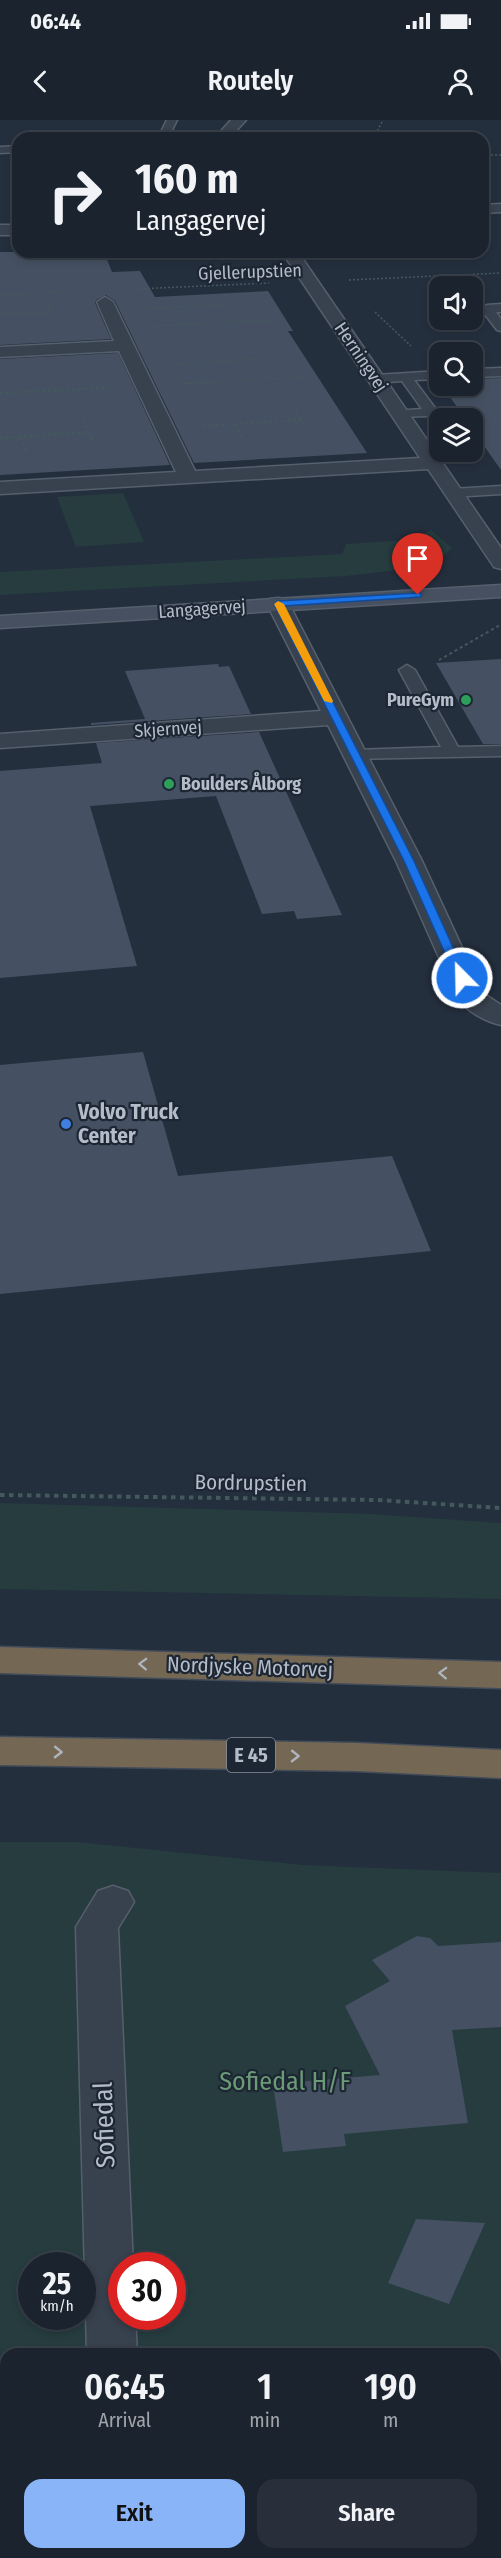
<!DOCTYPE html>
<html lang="en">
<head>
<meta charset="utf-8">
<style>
  :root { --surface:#1b232e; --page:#282f3a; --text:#f1f3f6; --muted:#a0a4aa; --line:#39404a; --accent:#8ab4f8 }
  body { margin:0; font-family:"Fira Sans Condensed",sans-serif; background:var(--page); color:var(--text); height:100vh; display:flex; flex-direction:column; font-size:22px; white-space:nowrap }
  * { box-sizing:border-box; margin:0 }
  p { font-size:20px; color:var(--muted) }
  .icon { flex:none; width:33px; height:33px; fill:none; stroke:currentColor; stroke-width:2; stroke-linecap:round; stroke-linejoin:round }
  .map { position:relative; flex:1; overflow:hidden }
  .details { position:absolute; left:0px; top:2228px; width:501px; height:212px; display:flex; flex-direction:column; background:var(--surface); border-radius:18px 18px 0 0; box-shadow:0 3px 9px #0003,0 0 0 2px var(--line) }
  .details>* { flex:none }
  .top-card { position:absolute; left:12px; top:12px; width:477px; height:126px; border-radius:18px; box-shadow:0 3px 9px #0003,0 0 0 2px var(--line); background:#1b232e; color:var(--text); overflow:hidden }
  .fabs { position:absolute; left:429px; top:156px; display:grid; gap:12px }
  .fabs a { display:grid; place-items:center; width:54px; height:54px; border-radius:12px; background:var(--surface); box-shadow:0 3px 9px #0003,0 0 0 2px var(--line); font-size:30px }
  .speed { position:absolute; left:18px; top:2132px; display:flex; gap:12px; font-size:30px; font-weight:700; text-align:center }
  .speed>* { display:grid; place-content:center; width:78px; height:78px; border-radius:50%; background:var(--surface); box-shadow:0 3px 9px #0003,0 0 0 2px var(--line); line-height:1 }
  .speed small { font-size:15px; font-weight:400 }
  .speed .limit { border:9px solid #d22; background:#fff; color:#111 }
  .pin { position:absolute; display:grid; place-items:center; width:51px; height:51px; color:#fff; margin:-62px -26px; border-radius:50% 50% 50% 0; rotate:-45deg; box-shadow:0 0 6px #0007 }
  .pin .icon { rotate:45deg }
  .me { position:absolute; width:66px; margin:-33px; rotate:337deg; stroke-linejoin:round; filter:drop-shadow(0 0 4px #0008) }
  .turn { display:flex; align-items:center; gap:21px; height:126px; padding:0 24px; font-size:27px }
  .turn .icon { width:78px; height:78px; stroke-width:2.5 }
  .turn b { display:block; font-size:42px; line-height:51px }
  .eta { display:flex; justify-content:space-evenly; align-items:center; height:102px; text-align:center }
  .eta b { font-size:36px; font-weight:600; line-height:42px }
  .cta { display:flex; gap:12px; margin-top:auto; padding:12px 24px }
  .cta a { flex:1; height:69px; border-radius:18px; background:var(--accent); color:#111; font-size:24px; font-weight:600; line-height:69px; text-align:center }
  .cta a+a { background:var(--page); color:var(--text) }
  .status { display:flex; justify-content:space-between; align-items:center; height:42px; padding:0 30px; background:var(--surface); direction:ltr }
  .status svg { height:16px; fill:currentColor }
  header { display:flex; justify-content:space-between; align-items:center; height:78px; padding:0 24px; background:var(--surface); font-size:27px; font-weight:600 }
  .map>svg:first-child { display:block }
</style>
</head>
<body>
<div class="status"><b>06:44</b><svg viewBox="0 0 49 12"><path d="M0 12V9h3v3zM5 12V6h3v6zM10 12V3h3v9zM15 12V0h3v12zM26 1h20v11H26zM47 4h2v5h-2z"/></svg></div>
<header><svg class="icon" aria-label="back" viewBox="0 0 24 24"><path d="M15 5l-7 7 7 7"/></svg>Routely<svg class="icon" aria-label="person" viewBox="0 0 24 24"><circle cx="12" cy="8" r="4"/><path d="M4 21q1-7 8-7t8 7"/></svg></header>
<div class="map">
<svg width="501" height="2438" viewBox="0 0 501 2438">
  <rect width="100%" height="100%" fill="#242f3e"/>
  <path fill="#263c3f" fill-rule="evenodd" d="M 123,373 L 144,422 L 76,427 L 57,377 Z
    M 431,410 L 452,428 L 433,446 L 346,456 L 0,475 L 0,452 L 342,434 L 346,424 L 409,420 Z
    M 0,1383 L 370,1394 L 501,1403 L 501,1479 L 0,1469 Z
    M 0,1722 L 76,1722 L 303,1745 L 501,1753 L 501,2438 L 0,2438 ZM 32,2145 L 82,2145 L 82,2196 L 32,2196 ZM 122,2145 L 172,2145 L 172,2196 L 122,2196 ZM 6,2234 L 495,2234 L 495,2433 L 6,2433 Z"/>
  <path fill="#455162" d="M 0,132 L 104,132 L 112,152 L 140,151 L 155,177 L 268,171 L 293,211 L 288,211 L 367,333 L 194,343 L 115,181 L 106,175 L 96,180 L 95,183 L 111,219 L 0,225 Z
    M 118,233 L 170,345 L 0,355 L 0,239 Z
    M 501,258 L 501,350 L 472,309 L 472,298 L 465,298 L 442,266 L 472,266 L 472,259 Z
    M 501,539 L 501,624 L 483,624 L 436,543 Z
    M 218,544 L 219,547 L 229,546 L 251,594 L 91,605 L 91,603 L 145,599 L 125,551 Z
    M 259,612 L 342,795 L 297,799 L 294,791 L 262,794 L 216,676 L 90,686 L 137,846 L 0,858 L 0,651 L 102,643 L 96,623 Z
    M 143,932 L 178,1056 L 392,1036 L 431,1131 L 0,1174 L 0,945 Z
    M 417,1816 L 430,1818 L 438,1826 L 501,1822 L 501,1907 L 452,1910 L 468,2003 L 344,2014 L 346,2026 L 283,2032 L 273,1964 L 380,1955 L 345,1886 L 390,1861 L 372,1840 Z
    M 416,2099 L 485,2103 L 449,2184 L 388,2163 Z"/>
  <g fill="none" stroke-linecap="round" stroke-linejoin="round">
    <defs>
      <path id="lane" d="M 167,0 L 177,0 L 168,18 L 158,18 Z
        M 18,26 L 18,32 L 0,33 L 0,27 Z
        M 501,184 L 501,192 L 496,192 L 501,199 L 501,211 L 497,210 L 481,189 L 487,185 Z
        M 501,248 L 501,256 L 472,257 L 472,249 Z
        M 440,251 L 440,259 L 414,260 L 438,292 L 431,296 L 394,297 L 392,294 L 394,291 L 422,289 L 402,261 L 376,263 L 370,259 L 376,255 Z
        M 501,366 L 501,374 L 453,377 L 446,373 L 453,369 Z
        M 407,545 L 415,550 L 458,627 L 501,626 L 501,636 L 349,639 L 346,635 L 349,631 L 355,630 L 441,627 L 399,550 Z"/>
      <path id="street" d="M 231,0 L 246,0 L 236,11 L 234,18 L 220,18 L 222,10 Z
        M 501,84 L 501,92 L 483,93 L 483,85 Z
        M 0,105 L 18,105 L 18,115 L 0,115 Z
        M 282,132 L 298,132 L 501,428 L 501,449 L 494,447 L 428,349 L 0,374 L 0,362 L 176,352 L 119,231 L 0,237 L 0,227 L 114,221 L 97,182 L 105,177 L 113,182 L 195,351 L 420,338 Z
        M 278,478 L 286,479 L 289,484 L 422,741 L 483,873 L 501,885 L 501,905 C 486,902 466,891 457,878 L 396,741 L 328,605 L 0,628 L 0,614 L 321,591 L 267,484 L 270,479 Z
        M 113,1766 L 128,1771 L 134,1782 L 118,1808 L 133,2145 L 122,2145 L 122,2196 L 135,2196 L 137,2234 L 87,2234 L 76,1807 L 98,1771 Z
        M 94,2433 L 146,2433 L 146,2438 L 94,2438 Z"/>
      <path id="secondary" d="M 501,465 L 501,477 L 0,508 L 0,496 Z"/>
      <path id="highway" d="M 0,1527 L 501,1542 L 501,1568 L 0,1553 Z
        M 0,1617 L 357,1623 L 501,1630 L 501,1658 L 357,1651 L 0,1645 Z"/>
    </defs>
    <use href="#lane" stroke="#565f6c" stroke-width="3"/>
    <use href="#street" stroke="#565f6c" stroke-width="3"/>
    <use href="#secondary" stroke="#565f6c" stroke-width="3"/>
    <use href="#highway" stroke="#434c59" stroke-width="3"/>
    <path stroke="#44595c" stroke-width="1.5" stroke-dasharray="2 2" stroke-linecap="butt" d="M 378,18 L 376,13 L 383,0
      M 483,35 L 501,35
      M 349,160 L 501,153
      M 136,169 L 269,163
      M 225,174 L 244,201
      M 0,175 L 72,171
      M 47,181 L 51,192
      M 174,187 L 183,205
      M 146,189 L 232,184
      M 375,192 L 411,226
      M 0,194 L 51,192
      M 153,206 L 278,200
      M 253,228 L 271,259
      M 198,243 L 208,262
      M 174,244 L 260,239
      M 184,264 L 307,257"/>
    <path stroke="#44595c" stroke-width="2" stroke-dasharray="3 3" stroke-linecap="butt" d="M 184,264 L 194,263
      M 0,273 L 107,268
      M 293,287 L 312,318
      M 84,300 L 96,328
      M 235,304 L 244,322
      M 203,306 L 301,300
      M 21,317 L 27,333
      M 0,318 L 90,312
      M 439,540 L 500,505"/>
    <path stroke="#44595c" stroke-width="4" stroke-dasharray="4.5 4.5" stroke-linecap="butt" d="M 0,1375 L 378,1380 L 501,1388"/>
    <use href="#lane" fill="#38414e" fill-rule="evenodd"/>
    <use href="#street" fill="#38414e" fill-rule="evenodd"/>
    <use href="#secondary" fill="#465061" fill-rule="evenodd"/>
    <use href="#highway" fill="#746855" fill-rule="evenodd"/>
  </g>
  <defs><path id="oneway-chevron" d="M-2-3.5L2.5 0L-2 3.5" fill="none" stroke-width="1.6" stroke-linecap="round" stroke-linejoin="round" transform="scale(1.5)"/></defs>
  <g stroke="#aeb4bd">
    <use href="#oneway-chevron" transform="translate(143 1544) rotate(-178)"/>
    <use href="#oneway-chevron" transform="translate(443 1553) rotate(-178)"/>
    <use href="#oneway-chevron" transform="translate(58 1632) rotate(1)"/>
    <use href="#oneway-chevron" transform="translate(295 1636) rotate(1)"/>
  </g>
  <path fill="#1a73e8" stroke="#114b97" stroke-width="1.5" d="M 418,473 L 421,473 L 421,477 L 284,486 L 414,741 L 467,858 L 462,861 L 456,858 L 404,741 L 274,484 L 278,481 Z"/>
  <path fill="#f59e0b" d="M 278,481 L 284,484 L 333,581 L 332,583 L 324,581 L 274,484 Z"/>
  <g fill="#2e9e5b" stroke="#1d2633" stroke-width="2">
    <circle cx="466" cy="580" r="6"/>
    <circle cx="169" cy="664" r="6"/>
  </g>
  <circle fill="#3f7fe0" stroke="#1d2633" stroke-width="2" cx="66" cy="1004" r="6"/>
  <g text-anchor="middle" stroke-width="4.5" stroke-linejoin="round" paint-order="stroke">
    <g font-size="18" fill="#b4bcc9" stroke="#1d2633">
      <text transform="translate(250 152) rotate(-2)" y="6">Gjellerupstien</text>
      <text transform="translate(361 237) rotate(56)" y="6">Herningvej</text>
      <text transform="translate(202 489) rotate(-4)" y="6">Langagervej</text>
      <text transform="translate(168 609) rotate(-4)" y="6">Skjernvej</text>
    </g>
    <g font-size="18" font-weight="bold" fill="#b4bcc9" stroke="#1d2633" text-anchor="end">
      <text x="454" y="586">PureGym</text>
      <text x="181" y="670" text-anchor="start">Boulders Ålborg</text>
    </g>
    <rect fill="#1d2633" stroke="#878f9c" stroke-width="1.5" x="227" y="1618" width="48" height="34" rx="4.5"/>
    <g font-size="20" font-weight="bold" fill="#b4bcc9">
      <text x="251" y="1642">E 45</text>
    </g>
    <g font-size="21" font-weight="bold" fill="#b4bcc9" stroke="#1d2633" text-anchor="start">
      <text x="78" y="999">Volvo Truck<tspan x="78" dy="24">Center</tspan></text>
    </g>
    <g font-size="21" fill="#b4bcc9" stroke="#1d2633">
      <text transform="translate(251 1363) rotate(1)" y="7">Bordrupstien</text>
      <text transform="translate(250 1547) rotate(2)" y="7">Nordjyske Motorvej</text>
    </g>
    <g font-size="26" fill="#6b9a76" stroke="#1d2633">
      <text x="285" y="1970">Sofiedal H/F</text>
    </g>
    <g font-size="26" fill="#b4bcc9" stroke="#1d2633">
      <text transform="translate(104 2005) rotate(-92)" y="9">Sofiedal</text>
    </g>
  </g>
</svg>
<div class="fabs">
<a><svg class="icon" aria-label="sound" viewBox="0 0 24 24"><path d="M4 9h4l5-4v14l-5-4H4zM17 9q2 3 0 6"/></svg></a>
<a><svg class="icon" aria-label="search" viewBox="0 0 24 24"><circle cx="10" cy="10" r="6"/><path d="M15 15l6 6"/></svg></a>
<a><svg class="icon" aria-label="layers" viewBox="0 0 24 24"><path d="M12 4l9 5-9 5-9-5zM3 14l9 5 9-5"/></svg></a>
</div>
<div class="speed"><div>25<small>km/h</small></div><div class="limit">30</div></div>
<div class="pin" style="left:418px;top:475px;background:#d93025"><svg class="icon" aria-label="arrive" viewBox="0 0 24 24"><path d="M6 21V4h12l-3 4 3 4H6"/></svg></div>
<svg class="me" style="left:462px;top:858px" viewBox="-20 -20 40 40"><circle r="17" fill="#1a73e8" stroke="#fff" stroke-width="3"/><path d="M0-11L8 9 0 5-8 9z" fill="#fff"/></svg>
<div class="top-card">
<div class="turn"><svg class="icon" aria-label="right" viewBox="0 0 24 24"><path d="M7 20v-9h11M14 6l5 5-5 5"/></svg><div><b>160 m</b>Langagervej</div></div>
</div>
<section class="details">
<div class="eta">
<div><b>06:45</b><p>Arrival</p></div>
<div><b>1</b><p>min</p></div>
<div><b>190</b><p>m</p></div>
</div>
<div class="cta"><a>Exit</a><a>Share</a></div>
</section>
</div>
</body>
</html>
